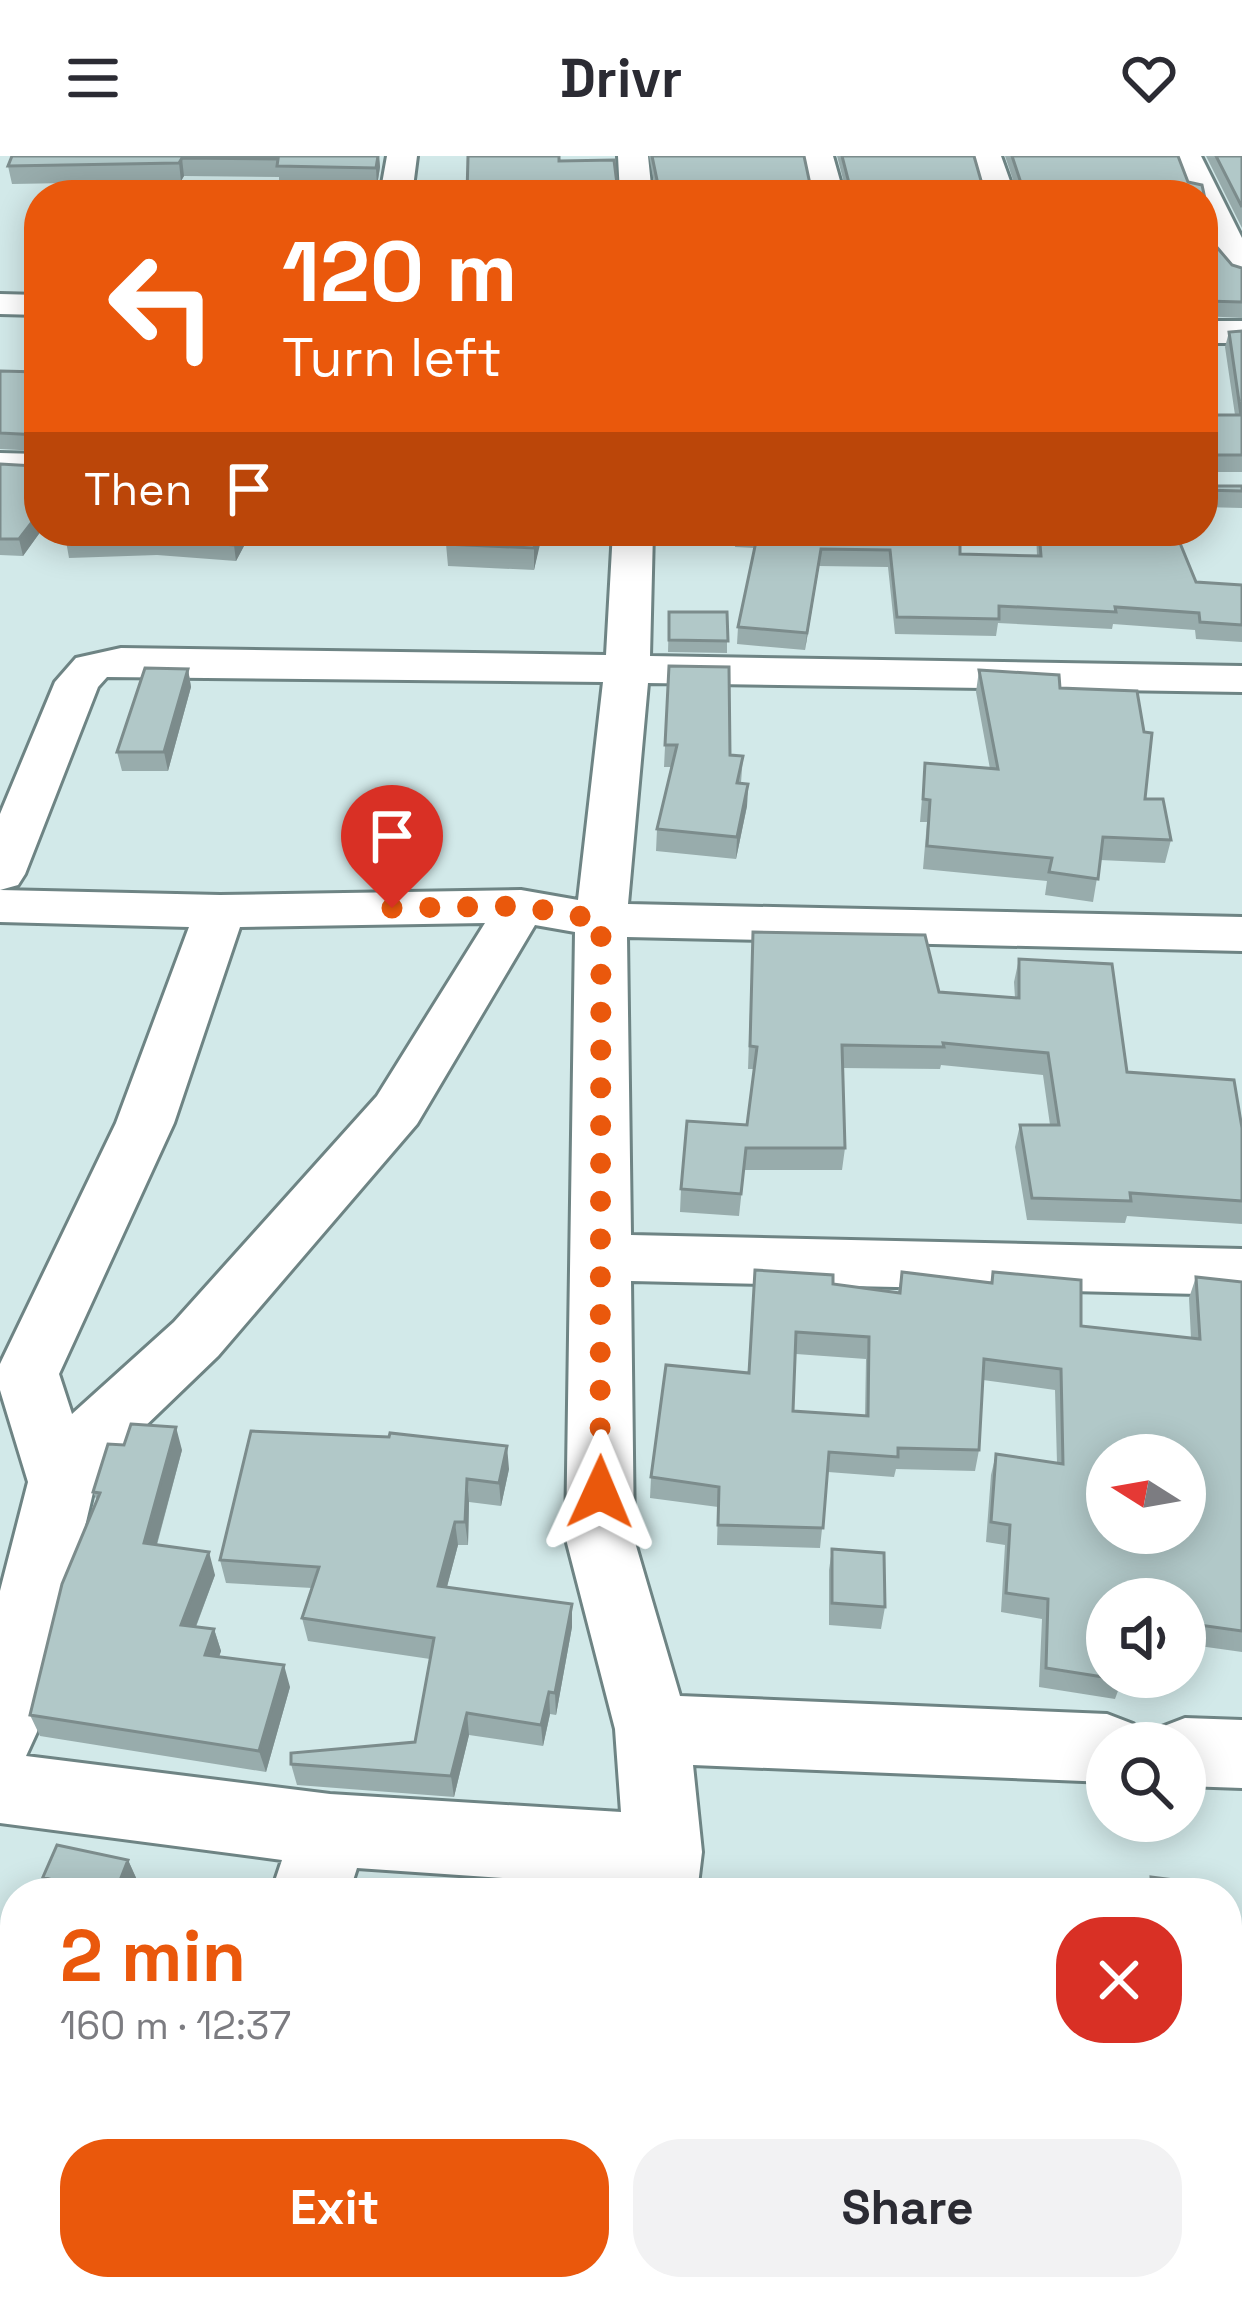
<!DOCTYPE html>
<html lang="en">
<head>
<meta charset="utf-8">
<style>
  :root { --surface:#fff; --page:#f2f2f3; --text:#2b2b33; --muted:#7c7c81; --accent:#ea580c }
  body { margin:0; font-family:"Space Grotesk",sans-serif; background:var(--page); color:var(--text); height:100vh; display:flex; flex-direction:column; font-size:45px; white-space:nowrap }
  * { box-sizing:border-box; margin:0 }
  p { font-size:39px; color:var(--muted) }
  .icon { flex:none; width:66px; height:66px; fill:none; stroke:currentColor; stroke-width:2; stroke-linecap:round; stroke-linejoin:round }
  .map { position:relative; flex:1; overflow:hidden }
  .panel { position:absolute; left:0px; top:1722px; width:1242px; height:423px; display:flex; flex-direction:column; background:var(--surface); border-radius:48px 48px 0 0; box-shadow:0 6px 30px #0003 }
  .panel>* { flex:none }
  .hud { position:absolute; left:24px; top:24px; width:1194px; height:366px; border-radius:48px; box-shadow:0 6px 30px #0003; background:#ea580c; color:#fff; overflow:hidden }
  .needle { width:78px; rotate:281deg }
  .controls { position:absolute; left:1086px; top:1278px; display:grid; gap:24px }
  .controls a { display:grid; place-items:center; width:120px; height:120px; border-radius:50%; background:var(--surface); box-shadow:0 6px 30px #0003; font-size:60px }
  .pin { position:absolute; display:grid; place-items:center; width:102px; height:102px; color:#fff; margin:-123px -51px; border-radius:50% 50% 50% 0; rotate:-45deg; box-shadow:0 0 12px #0007 }
  .pin .icon { rotate:45deg }
  .me { position:absolute; width:132px; margin:-66px; rotate:1deg; stroke-linejoin:round; filter:drop-shadow(0 0 9px #0008) }
  .turn { display:flex; align-items:center; gap:42px; height:252px; padding:0 60px; font-size:54px }
  .turn .icon { width:156px; height:156px; stroke-width:2.5 }
  .turn b { display:block; font-size:84px; line-height:102px }
  .then { display:flex; align-items:center; height:114px; padding:0 60px; background:#0003; gap:24px; font-size:45px }
  .round { display:grid; place-items:center; flex:none; width:126px; height:126px; border-radius:48px; background:var(--page) }
  .summary { display:flex; align-items:center; justify-content:space-between; height:204px; padding:0 60px }
  h1 { font-size:72px; font-weight:700; line-height:90px; color:var(--accent) }
  .button { display:flex; gap:24px; margin-top:auto; padding:24px 60px }
  .button a { flex:1; height:138px; border-radius:48px; background:var(--accent); color:#fff; font-size:48px; font-weight:700; line-height:138px; text-align:center }
  .button a+a { background:var(--page); color:var(--text) }
  header { display:flex; justify-content:space-between; align-items:center; height:156px; padding:0 60px; background:var(--surface); font-size:54px; font-weight:700 }
  .map>svg:first-child { display:block }
</style>
</head>
<body>
<header><svg class="icon" aria-label="menu" viewBox="0 0 24 24"><path d="M4 6h16M4 12h16M4 18h16"/></svg>Drivr<svg class="icon" aria-label="heart" viewBox="0 0 24 24"><path d="M12 20l-8-8c-3-5 5-10 8-4 3-6 11-1 8 4z"/></svg></header>
<div class="map">
<svg width="1242" height="2144" viewBox="0 0 1242 2144">
  <rect width="100%" height="100%" fill="#d2e9e9"/>
  <g fill="none" stroke-linecap="round" stroke-linejoin="round">
    <defs>
      <path id="minor" d="M 387,0 L 417,0 L 412,39 L 380,39 Z
        M 618,0 L 648,0 L 652,39 L 620,39 Z
        M 803,0 L 833,0 L 844,39 L 812,39 Z
        M 971,0 L 1001,0 L 1015,39 L 983,39 Z
        M 1171,0 L 1201,0 L 1242,82 L 1242,126 C 1211,118 1203,66 1203,39 L 1189,39 Z
        M 0,138 L 39,139 L 39,159 L 0,158 Z
        M 1203,165 L 1242,165 L 1242,187 L 1203,187 Z
        M 0,297 L 39,298 L 39,322 L 0,321 Z
        M 613,375 L 653,375 L 650,500 L 1242,510 L 1242,536 L 648,527 L 628,748 L 1242,761 L 1242,795 L 627,781 L 631,1079 L 1242,1093 L 1242,1139 L 631,1125 L 634,1383 L 680,1540 L 1107,1558 L 1133,1568 L 1142,1587 L 1107,1587 L 1107,1626 L 693,1609 L 702,1696 L 697,1737 L 619,1737 L 620,1730 L 357,1712 L 349,1737 L 271,1737 L 282,1704 L 0,1667 L 0,1435 L 28,1326 L 0,1234 L 0,1208 L 116,967 L 189,771 L 0,766 L 0,734 L 220,739 L 521,734 L 578,744 L 603,526 L 107,521 L 98,531 L 25,718 L 18,729 L 0,734 L 0,658 L 55,526 L 76,502 L 121,492 L 606,499 ZM 485,767 L 377,940 L 174,1166 L 72,1258 L 59,1218 L 174,967 L 240,771 ZM 535,769 L 575,776 L 566,1383 L 615,1573 L 621,1656 L 330,1638 L 26,1600 L 37,1576 L 94,1332 L 112,1302 L 218,1200 L 417,968 Z
        M 1185,1562 L 1242,1564 L 1242,1632 L 1185,1630 L 1185,1587 L 1152,1587 L 1159,1572 Z
        M 143,2130 L 233,2130 L 229,2144 L 139,2144 Z
        M 572,2130 L 662,2130 L 661,2144 L 571,2144 Z"/>
    </defs>
    <use href="#minor" stroke="#6e8484" stroke-width="6"/>
    <use href="#minor" fill="#fff" fill-rule="evenodd"/>
  </g>
  <path fill="#98acac" fill-rule="evenodd" d="M 12,0 L 379,0 L 380,11 L 377,30 L 279,27 L 279,21 L 184,20 L 181,25 L 12,28 L 8,10 Z
    M 468,0 L 559,0 L 559,5 L 614,4 L 617,28 L 652,29 L 654,27 L 649,0 L 804,0 L 810,28 L 844,27 L 837,0 L 974,0 L 982,28 L 1014,27 L 1005,0 L 1178,0 L 1188,26 L 1202,29 L 1215,89 L 1232,109 L 1242,112 L 1242,162 L 1203,160 L 1203,39 L 467,39 Z
    M 1206,0 L 1242,0 L 1242,72 Z
    M 1242,175 L 1242,316 L 1204,316 L 1204,330 L 1242,330 L 1242,352 L 1203,351 L 1203,259 L 1235,259 L 1225,191 L 1229,176 Z
    M 0,215 L 39,216 L 39,295 L 0,293 Z
    M 0,308 L 39,375 L 41,375 L 23,400 L 0,399 Z
    M 77,375 L 252,375 L 236,405 L 157,399 L 69,402 L 66,385 Z
    M 450,375 L 542,375 L 534,414 L 448,410 L 446,388 Z
    M 722,375 L 960,375 L 960,398 L 1037,400 L 1036,375 L 1175,375 L 1196,426 L 1242,429 L 1242,486 L 1196,483 L 1195,474 L 1113,468 L 1112,473 L 998,467 L 996,480 L 895,478 L 888,411 L 819,410 L 805,494 L 737,488 L 738,471 L 755,392 L 735,391 L 736,376 Z
    M 669,456 L 727,456 L 727,497 L 668,496 Z
    M 669,510 L 730,599 L 743,600 L 741,627 L 748,628 L 747,650 L 736,703 L 656,695 L 657,673 L 671,611 L 664,611 Z
    M 188,513 L 191,531 L 168,615 L 122,615 L 117,596 Z
    M 979,514 L 1060,532 L 1145,643 L 1171,684 L 1165,707 L 1100,704 L 1093,746 L 1045,739 L 1047,725 L 923,713 L 927,666 L 920,666 L 925,607 L 990,613 L 976,536 Z
    M 752,799 L 939,836 L 1015,842 L 1014,826 L 1019,803 L 1127,916 L 1242,972 L 1242,1068 L 1127,1060 L 1125,1067 L 1027,1064 L 1015,991 L 1020,969 L 1050,969 L 1043,919 L 941,909 L 940,913 L 842,912 L 845,992 L 842,1014 L 744,1014 L 739,1060 L 680,1056 L 681,1033 L 747,969 L 754,913 L 748,913 Z
    M 902,1116 L 991,1126 L 993,1116 L 1081,1170 L 1191,1182 L 1189,1142 L 1196,1121 L 1242,1126 L 1242,1496 L 1185,1488 L 1185,1443 L 1107,1443 L 1122,1524 L 1115,1543 L 1039,1531 L 1042,1463 L 1001,1456 L 1005,1389 L 986,1386 L 991,1319 L 996,1298 L 1057,1307 L 1055,1234 L 983,1224 L 979,1294 L 975,1315 L 896,1313 L 894,1321 L 828,1316 L 820,1392 L 717,1389 L 718,1351 L 650,1342 L 651,1321 L 833,1128 L 898,1136 ZM 796,1198 L 866,1203 L 865,1260 L 793,1255 Z
    M 251,1275 L 509,1313 L 501,1350 L 469,1346 L 468,1389 L 458,1389 L 447,1431 L 572,1471 L 556,1559 L 550,1558 L 543,1590 L 469,1579 L 454,1641 L 297,1629 L 291,1608 L 415,1586 L 430,1503 L 308,1485 L 302,1462 L 312,1432 L 226,1427 L 220,1404 Z
    M 182,1294 L 157,1389 L 215,1419 L 196,1471 L 214,1473 L 221,1495 L 219,1501 L 290,1531 L 266,1616 L 40,1580 L 30,1559 L 97,1345 L 93,1336 Z
    M 832,1393 L 885,1451 L 881,1473 L 829,1469 L 829,1414 Z
    M 128,1704 L 137,1724 L 50,1735 L 43,1721 Z
    M 1151,1721 L 1198,1737 L 1143,1737 Z
    M 0,1784 L 15,1787 L 15,1986 L 0,1984 Z
    M 1227,1831 L 1242,1833 L 1242,2105 L 1227,2102 Z
    M 724,2130 L 754,2130 L 752,2139 Z
    M 799,2130 L 1018,2130 L 1018,2144 L 872,2144 Z
    M 1120,2130 L 1180,2130 L 1180,2144 L 1118,2144 Z"/>
  <path fill="#7c8c8c" d="M 378,0 L 379,0 L 380,11 L 377,30 L 376,12 Z
    M 182,2 L 184,20 L 181,25 L 179,7 Z
    M 39,357 L 39,375 L 41,375 L 23,400 L 19,383 Z
    M 241,375 L 252,375 L 236,405 L 234,389 Z
    M 537,375 L 542,375 L 542,380 L 534,414 L 534,392 Z
    M 821,393 L 819,410 L 805,494 L 807,477 Z
    M 188,513 L 191,531 L 168,615 L 164,596 Z
    M 748,628 L 747,650 L 736,703 L 737,681 Z
    M 176,1271 L 182,1294 L 151,1409 L 144,1387 Z
    M 507,1290 L 509,1313 L 501,1350 L 499,1327 Z
    M 467,1323 L 469,1346 L 468,1389 L 465,1366 Z
    M 455,1366 L 458,1389 L 441,1453 L 438,1430 Z
    M 209,1396 L 215,1419 L 188,1491 L 181,1469 Z
    M 572,1448 L 572,1471 L 556,1559 L 555,1537 Z
    M 214,1473 L 221,1495 L 212,1521 L 205,1499 Z
    M 284,1509 L 290,1531 L 266,1616 L 259,1595 Z
    M 549,1536 L 550,1558 L 543,1590 L 541,1569 Z
    M 467,1557 L 469,1579 L 454,1641 L 451,1620 Z
    M 128,1704 L 137,1724 L 131,1737 L 115,1737 Z
    M 6,1963 L 15,1975 L 15,1986 L 4,1970 Z
    M 15,2120 L 15,2130 L 27,2130 L 21,2144 L 5,2144 Z
    M 407,2130 L 419,2130 L 415,2144 L 403,2144 Z"/>
  <path fill="#b1c8c8" stroke="#7c8c8c" stroke-width="3" fill-rule="evenodd" d="M 12,0 L 378,0 L 376,12 L 277,10 L 278,3 L 182,2 L 179,7 L 8,10 Z
    M 468,0 L 559,0 L 559,5 L 614,4 L 617,28 L 652,29 L 657,24 L 652,0 L 804,0 L 810,28 L 849,27 L 842,0 L 974,0 L 982,28 L 1021,27 L 1012,0 L 1178,0 L 1188,26 L 1202,29 L 1215,89 L 1232,109 L 1242,112 L 1242,146 L 1206,145 L 1203,153 L 1203,39 L 467,39 Z
    M 1216,0 L 1242,0 L 1242,51 Z
    M 1242,175 L 1242,299 L 1204,299 L 1204,330 L 1242,330 L 1242,335 L 1203,334 L 1203,259 L 1241,259 L 1229,176 Z
    M 0,215 L 39,216 L 39,289 L 39,279 L 0,277 Z
    M 39,307 L 39,357 L 19,383 L 0,383 L 0,308 L 35,310 Z
    M 77,375 L 241,375 L 234,389 L 154,383 L 66,385 Z
    M 450,375 L 537,375 L 534,392 L 446,388 Z
    M 748,375 L 960,375 L 960,398 L 1041,400 L 1039,375 L 1175,375 L 1196,426 L 1242,429 L 1242,469 L 1200,466 L 1199,457 L 1115,451 L 1116,456 L 999,450 L 999,463 L 897,461 L 890,394 L 821,393 L 807,477 L 738,471 L 758,376 Z
    M 669,456 L 727,456 L 728,485 L 669,484 Z
    M 669,510 L 729,511 L 730,599 L 743,600 L 737,627 L 748,628 L 737,681 L 657,673 L 677,589 L 665,589 Z
    M 145,512 L 188,513 L 164,596 L 117,596 Z
    M 979,514 L 1059,519 L 1060,532 L 1137,535 L 1144,576 L 1152,577 L 1145,643 L 1163,643 L 1171,684 L 1103,681 L 1098,723 L 1049,716 L 1052,702 L 927,690 L 930,644 L 923,643 L 925,607 L 998,613 Z
    M 753,776 L 925,779 L 939,836 L 1019,842 L 1019,803 L 1112,808 L 1127,916 L 1234,924 L 1242,972 L 1242,1045 L 1130,1037 L 1131,1045 L 1032,1042 L 1020,969 L 1059,969 L 1048,897 L 943,887 L 944,891 L 842,889 L 845,992 L 746,992 L 741,1038 L 681,1033 L 687,965 L 747,969 L 757,891 L 750,890 Z
    M 755,1114 L 833,1119 L 833,1128 L 900,1137 L 902,1116 L 992,1127 L 993,1116 L 1081,1124 L 1081,1170 L 1200,1183 L 1196,1121 L 1242,1126 L 1242,1475 L 1185,1467 L 1185,1443 L 1107,1443 L 1107,1521 L 1123,1521 L 1122,1524 L 1046,1512 L 1048,1443 L 1006,1437 L 1010,1369 L 991,1366 L 996,1298 L 1063,1308 L 1061,1213 L 984,1203 L 979,1294 L 898,1292 L 898,1301 L 829,1296 L 823,1372 L 718,1369 L 719,1331 L 651,1321 L 666,1209 L 749,1217 ZM 796,1176 L 869,1181 L 868,1260 L 793,1255 ZM 1107,1299 L 1185,1299 L 1185,1377 L 1107,1377 Z
    M 131,1268 L 176,1271 L 144,1387 L 209,1396 L 181,1469 L 214,1473 L 205,1499 L 284,1509 L 259,1595 L 30,1559 L 62,1428 L 100,1337 L 93,1336 L 108,1288 L 124,1289 Z
    M 251,1275 L 389,1281 L 390,1277 L 507,1290 L 499,1327 L 467,1323 L 465,1366 L 455,1366 L 438,1430 L 572,1448 L 555,1537 L 549,1536 L 541,1569 L 467,1557 L 451,1620 L 291,1608 L 291,1597 L 415,1586 L 434,1482 L 302,1462 L 319,1411 L 220,1404 Z
    M 832,1393 L 884,1397 L 885,1451 L 832,1447 Z
    M 57,1689 L 128,1704 L 115,1737 L 49,1737 L 55,1725 L 43,1721 Z
    M 1151,1721 L 1198,1727 L 1198,1737 L 1152,1737 Z
    M 1021,1727 L 1081,1737 L 1021,1737 Z
    M 0,1784 L 15,1787 L 15,1965 L 6,1963 L 4,1970 L 0,1970 Z
    M 1227,1831 L 1242,1833 L 1242,2089 L 1227,2086 Z
    M 0,2041 L 15,2045 L 15,2120 L 5,2144 L 0,2144 Z
    M 225,2130 L 407,2130 L 403,2144 L 220,2144 Z
    M 513,2130 L 559,2130 L 557,2144 L 511,2144 Z
    M 874,2130 L 1018,2130 L 1018,2144 L 881,2144 L 882,2131 Z
    M 1128,2130 L 1180,2130 L 1180,2144 L 1127,2144 Z"/>
  <g fill="none" stroke-linecap="round" stroke-linejoin="round">
    <path stroke="#ea580c" stroke-width="21" stroke-dasharray="0 37.8" d="M 392,752 L 521,750 L 601,764 L 600,1336"/>
  </g>
</svg>
<div class="controls">
<a><svg class="needle" viewBox="-14 -14 28 28"><path d="M0-13l5 13h-10z" fill="#e53935"/><path d="M0 13l5-13h-10z" fill="#7c7c81"/></svg></a>
<a><svg class="icon" aria-label="sound" viewBox="0 0 24 24"><path d="M4 9h4l5-4v14l-5-4H4zM17 9q2 3 0 6"/></svg></a>
<a><svg class="icon" aria-label="search" viewBox="0 0 24 24"><circle cx="10" cy="10" r="6"/><path d="M15 15l6 6"/></svg></a>
</div>
<div class="pin" style="left:392px;top:752px;background:#d93025"><svg class="icon" aria-label="arrive" viewBox="0 0 24 24"><path d="M6 21V4h12l-3 4 3 4H6"/></svg></div>
<svg class="me" style="left:600px;top:1336px" viewBox="-20 -20 40 40"><path d="M0-17L14 15 0 8-14 15z" fill="#ea580c" stroke="#fff" stroke-width="4"/></svg>
<div class="hud">
<div class="turn"><svg class="icon" aria-label="left" viewBox="0 0 24 24"><path d="M17 20v-9H6M10 6l-5 5 5 5"/></svg><div><b>120 m</b>Turn left</div></div>
<div class="then">Then<svg class="icon" aria-label="arrive" viewBox="0 0 24 24"><path d="M6 21V4h12l-3 4 3 4H6"/></svg></div>
</div>
<section class="panel">
<div class="summary"><div><h1>2 min</h1><p>160 m · 12:37</p></div><a class="round" style="background:#d93025;color:#fff"><svg class="icon" aria-label="close" viewBox="0 0 24 24"><path d="M6 6l12 12M18 6L6 18"/></svg></a></div>
<div class="button"><a>Exit</a><a>Share</a></div>
</section>
</div>
</body>
</html>
